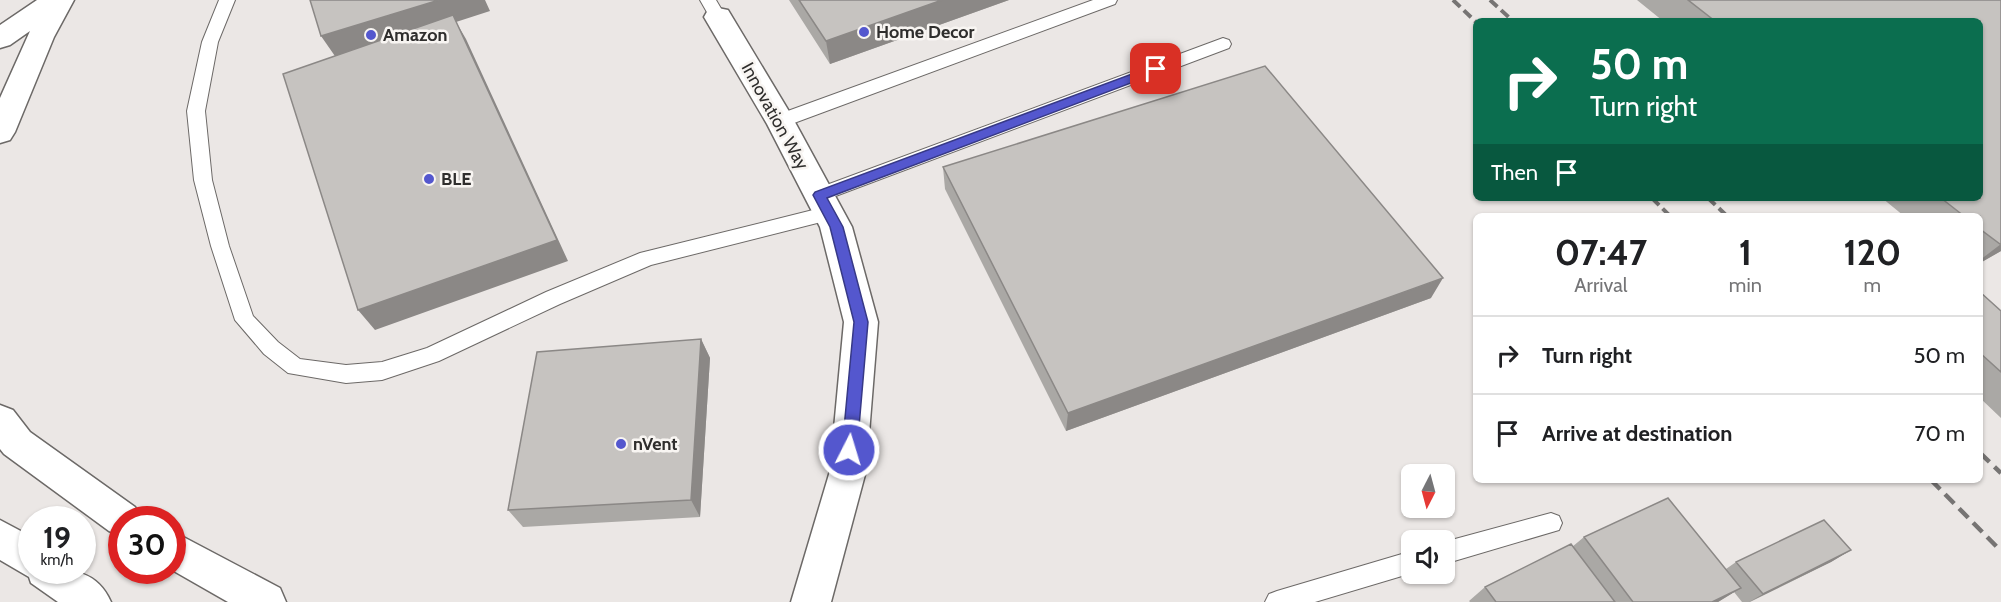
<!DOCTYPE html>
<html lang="en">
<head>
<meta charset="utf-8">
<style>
  :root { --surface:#fff; --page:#f6f6f6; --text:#202124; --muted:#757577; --line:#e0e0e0 }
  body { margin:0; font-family:Cabin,sans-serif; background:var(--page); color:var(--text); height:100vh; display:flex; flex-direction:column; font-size:22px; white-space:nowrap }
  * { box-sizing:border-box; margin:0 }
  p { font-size:20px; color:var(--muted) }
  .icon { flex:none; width:33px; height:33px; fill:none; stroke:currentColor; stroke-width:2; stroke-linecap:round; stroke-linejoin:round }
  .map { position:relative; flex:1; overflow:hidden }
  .drawer { position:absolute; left:1473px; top:213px; width:510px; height:270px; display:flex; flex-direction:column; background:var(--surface); border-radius:9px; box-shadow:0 2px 4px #0004 }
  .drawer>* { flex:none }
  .top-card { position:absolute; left:1473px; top:18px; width:510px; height:183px; border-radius:9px; box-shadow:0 2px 4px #0004; background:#0b6e4f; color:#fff; overflow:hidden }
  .needle { width:39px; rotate:186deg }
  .buttons { position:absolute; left:1401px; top:464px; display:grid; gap:12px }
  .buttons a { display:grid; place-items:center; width:54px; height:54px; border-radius:9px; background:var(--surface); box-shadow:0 2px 4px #0004; font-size:30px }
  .speed { position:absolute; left:18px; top:506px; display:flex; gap:12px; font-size:30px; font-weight:700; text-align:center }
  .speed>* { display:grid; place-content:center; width:78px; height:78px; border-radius:50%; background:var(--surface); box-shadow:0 2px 4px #0004; line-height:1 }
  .speed small { font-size:15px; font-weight:400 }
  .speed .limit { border:9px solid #d22; background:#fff; color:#111 }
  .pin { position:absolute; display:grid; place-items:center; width:51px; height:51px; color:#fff; margin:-26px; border-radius:12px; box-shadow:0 3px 9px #0006 }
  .me { position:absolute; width:66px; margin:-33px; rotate:5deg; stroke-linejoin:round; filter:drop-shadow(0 0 4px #0008) }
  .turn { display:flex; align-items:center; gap:21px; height:126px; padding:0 18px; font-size:27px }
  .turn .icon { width:78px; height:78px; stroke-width:2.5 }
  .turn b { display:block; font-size:42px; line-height:51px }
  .then { display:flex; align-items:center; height:57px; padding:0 18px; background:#0003; gap:12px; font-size:22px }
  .eta { display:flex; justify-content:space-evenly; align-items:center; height:102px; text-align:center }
  .eta b { font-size:36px; font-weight:700; line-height:42px }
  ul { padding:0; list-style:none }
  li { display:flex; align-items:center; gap:18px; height:78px; padding:0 18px; border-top:2px solid var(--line) }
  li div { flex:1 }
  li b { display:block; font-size:22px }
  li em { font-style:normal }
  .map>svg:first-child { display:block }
</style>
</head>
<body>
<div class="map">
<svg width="2001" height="602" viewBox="0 0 2001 602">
  <rect width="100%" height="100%" fill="#ebe7e5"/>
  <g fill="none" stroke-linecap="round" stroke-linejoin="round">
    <defs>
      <path id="service" d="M 219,0 L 235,0 L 218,42 L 205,111 L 212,180 L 229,246 L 253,316 L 278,342 L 300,359 L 346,365 L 382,362 L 427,348 L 546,292 L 640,253 L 829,206 L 836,208 L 838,213 L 836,218 L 829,220 L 651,265 L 560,304 L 439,361 L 382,380 L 346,383 L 288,373 L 264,354 L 235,320 L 211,246 L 194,180 L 187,111 L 202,42 Z
        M 700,0 L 716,0 L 726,17 L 724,21 L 712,21 Z
        M 1093,0 L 1117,0 L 1115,4 L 786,126 L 774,126 L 771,121 L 774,116 Z
        M 1223,38 L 1229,40 L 1231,44 L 1229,48 L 825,200 L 813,200 L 810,195 L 813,190 Z
        M 1551,513 L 1559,516 L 1562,523 L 1559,530 L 1444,564 L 1444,542 Z
        M 1412,551 L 1412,573 L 1315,602 L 1265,602 L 1269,594 L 1277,591 Z"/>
      <path id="minor" d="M 718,8 L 728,10 L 790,113 L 852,227 L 878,322 L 866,471 L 831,602 L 791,602 L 830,471 L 844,322 L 820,227 L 767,124 L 704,17 L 708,10 Z"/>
      <path id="secondary" d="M 37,0 L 74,0 L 54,37 L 15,132 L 10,140 L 0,143 L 0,98 L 30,31 L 10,45 L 0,48 L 0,25 Z
        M 0,405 L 13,410 L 30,432 L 135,507 L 141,519 L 122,519 L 122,536 L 109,531 L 4,454 L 0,449 Z
        M 0,520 L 32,537 L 32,570 C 65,570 95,566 111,602 L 58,602 L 31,583 L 29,577 L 0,560 Z
        M 172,531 L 280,588 L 286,602 L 228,602 L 172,570 Z"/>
    </defs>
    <use href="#service" stroke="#6c6967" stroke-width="2"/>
    <use href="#minor" stroke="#6c6967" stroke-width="3"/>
    <use href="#secondary" stroke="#6c6967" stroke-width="3"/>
    <use href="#service" fill="#fff" fill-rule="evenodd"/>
    <use href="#minor" fill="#fff" fill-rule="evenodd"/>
    <use href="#secondary" fill="#fff" fill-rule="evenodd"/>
    <path stroke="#767473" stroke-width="4" stroke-dasharray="10 5" stroke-linecap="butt" d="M 1453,0 L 1476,22
      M 1490,0 L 1513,21
      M 1652,198 L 1670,216
      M 1708,198 L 1727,216"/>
    <path stroke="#767473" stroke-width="4.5" stroke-dasharray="13 7" stroke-linecap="butt" d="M 1980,453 L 2001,473
      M 1931,480 L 2001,551"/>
  </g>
  <path fill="#aaa8a5" d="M 789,0 L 1009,0 L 830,64 Z
    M 1637,0 L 2001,0 L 2001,251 L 1980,263 L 1980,216 L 1904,216 L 1882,198 L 1980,198 L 1980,21 L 1663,21 Z
    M 943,167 L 1431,298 L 1066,431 L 945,189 Z
    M 1980,292 L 2001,311 L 2001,418 L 1980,398 Z
    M 701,339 L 710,358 L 700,517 L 523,527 L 508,510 Z
    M 1584,537 L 1726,569 L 1736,562 L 1851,550 L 1831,562 L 1750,602 L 1742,602 L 1734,592 L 1718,602 L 1470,602 L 1469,601 L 1485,587 L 1572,547 Z"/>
  <path fill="#8b8886" d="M 439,0 L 485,0 L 490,11 L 456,22 L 466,39 L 568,261 L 375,330 L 358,310 L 337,59 L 321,36 Z
    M 942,0 L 1009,0 L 830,64 L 826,41 Z
    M 2001,244 L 2001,251 L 1980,263 L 1980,260 Z
    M 1443,278 L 1431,298 L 1066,431 L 1068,413 Z
    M 701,339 L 710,358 L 700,517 L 691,500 Z
    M 1851,550 L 1831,562 L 1749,602 L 1763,594 Z
    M 1741,588 L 1718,602 L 1712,602 Z"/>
  <path fill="#c6c3c0" stroke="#8b8886" stroke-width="1.5" d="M 310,0 L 439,0 L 321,36 Z
    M 799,0 L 942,0 L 826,41 Z
    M 1688,0 L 2001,0 L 2001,244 L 2000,244 L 1980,229 L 1980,216 L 1964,216 L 1941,198 L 1980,198 L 1980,21 L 1715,21 Z
    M 453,15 L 557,240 L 358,310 L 283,74 Z
    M 1265,66 L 1443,278 L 1068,413 L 943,167 Z
    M 1980,292 L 2001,311 L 2001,372 L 1980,353 Z
    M 701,339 L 691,500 L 508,510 L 537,352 Z
    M 1668,498 L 1741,588 L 1712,602 L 1633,602 L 1584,537 Z
    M 1824,520 L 1851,550 L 1763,594 L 1736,562 Z
    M 1571,544 L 1615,602 L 1496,602 L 1485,587 Z"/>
  <path fill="#5457ce" stroke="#373986" stroke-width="1.5" d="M 1156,65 L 1162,69 L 1160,72 L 827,198 L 843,227 L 868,322 L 857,450 L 849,457 L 844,455 L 842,450 L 854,322 L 830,227 L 813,195 L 815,192 Z"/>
  <g fill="#5457ce" stroke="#f8f5f2" stroke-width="2">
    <circle cx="864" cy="32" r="6"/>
    <circle cx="371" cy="35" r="6"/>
    <circle cx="429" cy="179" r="6"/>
    <circle cx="621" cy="444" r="6"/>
  </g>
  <g text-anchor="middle" stroke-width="5" stroke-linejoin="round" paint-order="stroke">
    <g font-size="18" font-weight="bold" fill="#2f2e2d" stroke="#f8f5f2" text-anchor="start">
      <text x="876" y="38">Home Decor</text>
      <text x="383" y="41">Amazon</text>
      <text x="441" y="185">BLE</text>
      <text x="633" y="450">nVent</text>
    </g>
    <g font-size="18" fill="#2f2e2d" stroke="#f8f5f2">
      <text transform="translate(775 116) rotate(61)" y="6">Innovation Way</text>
    </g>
  </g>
</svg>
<div class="buttons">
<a><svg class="needle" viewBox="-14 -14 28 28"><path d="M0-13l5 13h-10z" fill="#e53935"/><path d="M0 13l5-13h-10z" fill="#757577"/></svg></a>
<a><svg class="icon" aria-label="sound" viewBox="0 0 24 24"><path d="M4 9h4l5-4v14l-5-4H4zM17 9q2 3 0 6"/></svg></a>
</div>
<div class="speed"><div>19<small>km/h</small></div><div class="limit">30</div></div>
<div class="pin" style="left:1156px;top:69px;background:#d93025"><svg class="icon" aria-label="arrive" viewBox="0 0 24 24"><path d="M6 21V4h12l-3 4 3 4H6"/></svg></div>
<svg class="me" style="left:849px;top:450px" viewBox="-20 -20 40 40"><circle r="17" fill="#5457ce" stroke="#fff" stroke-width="3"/><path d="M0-11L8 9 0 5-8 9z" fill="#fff"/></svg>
<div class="top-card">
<div class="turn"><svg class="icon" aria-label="right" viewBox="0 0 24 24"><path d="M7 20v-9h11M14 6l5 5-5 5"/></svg><div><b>50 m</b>Turn right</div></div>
<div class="then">Then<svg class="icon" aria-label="arrive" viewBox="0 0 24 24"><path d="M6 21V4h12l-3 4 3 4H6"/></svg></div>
</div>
<section class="drawer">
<div class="eta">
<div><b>07:47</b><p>Arrival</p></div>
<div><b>1</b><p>min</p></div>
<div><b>120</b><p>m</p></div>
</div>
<ul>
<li><svg class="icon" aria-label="right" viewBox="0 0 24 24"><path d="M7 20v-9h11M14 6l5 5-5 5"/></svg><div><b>Turn right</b></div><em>50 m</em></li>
<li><svg class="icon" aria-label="arrive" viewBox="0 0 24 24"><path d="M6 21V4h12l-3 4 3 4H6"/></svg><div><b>Arrive at destination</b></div><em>70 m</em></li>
</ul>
</section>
</div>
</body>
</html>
